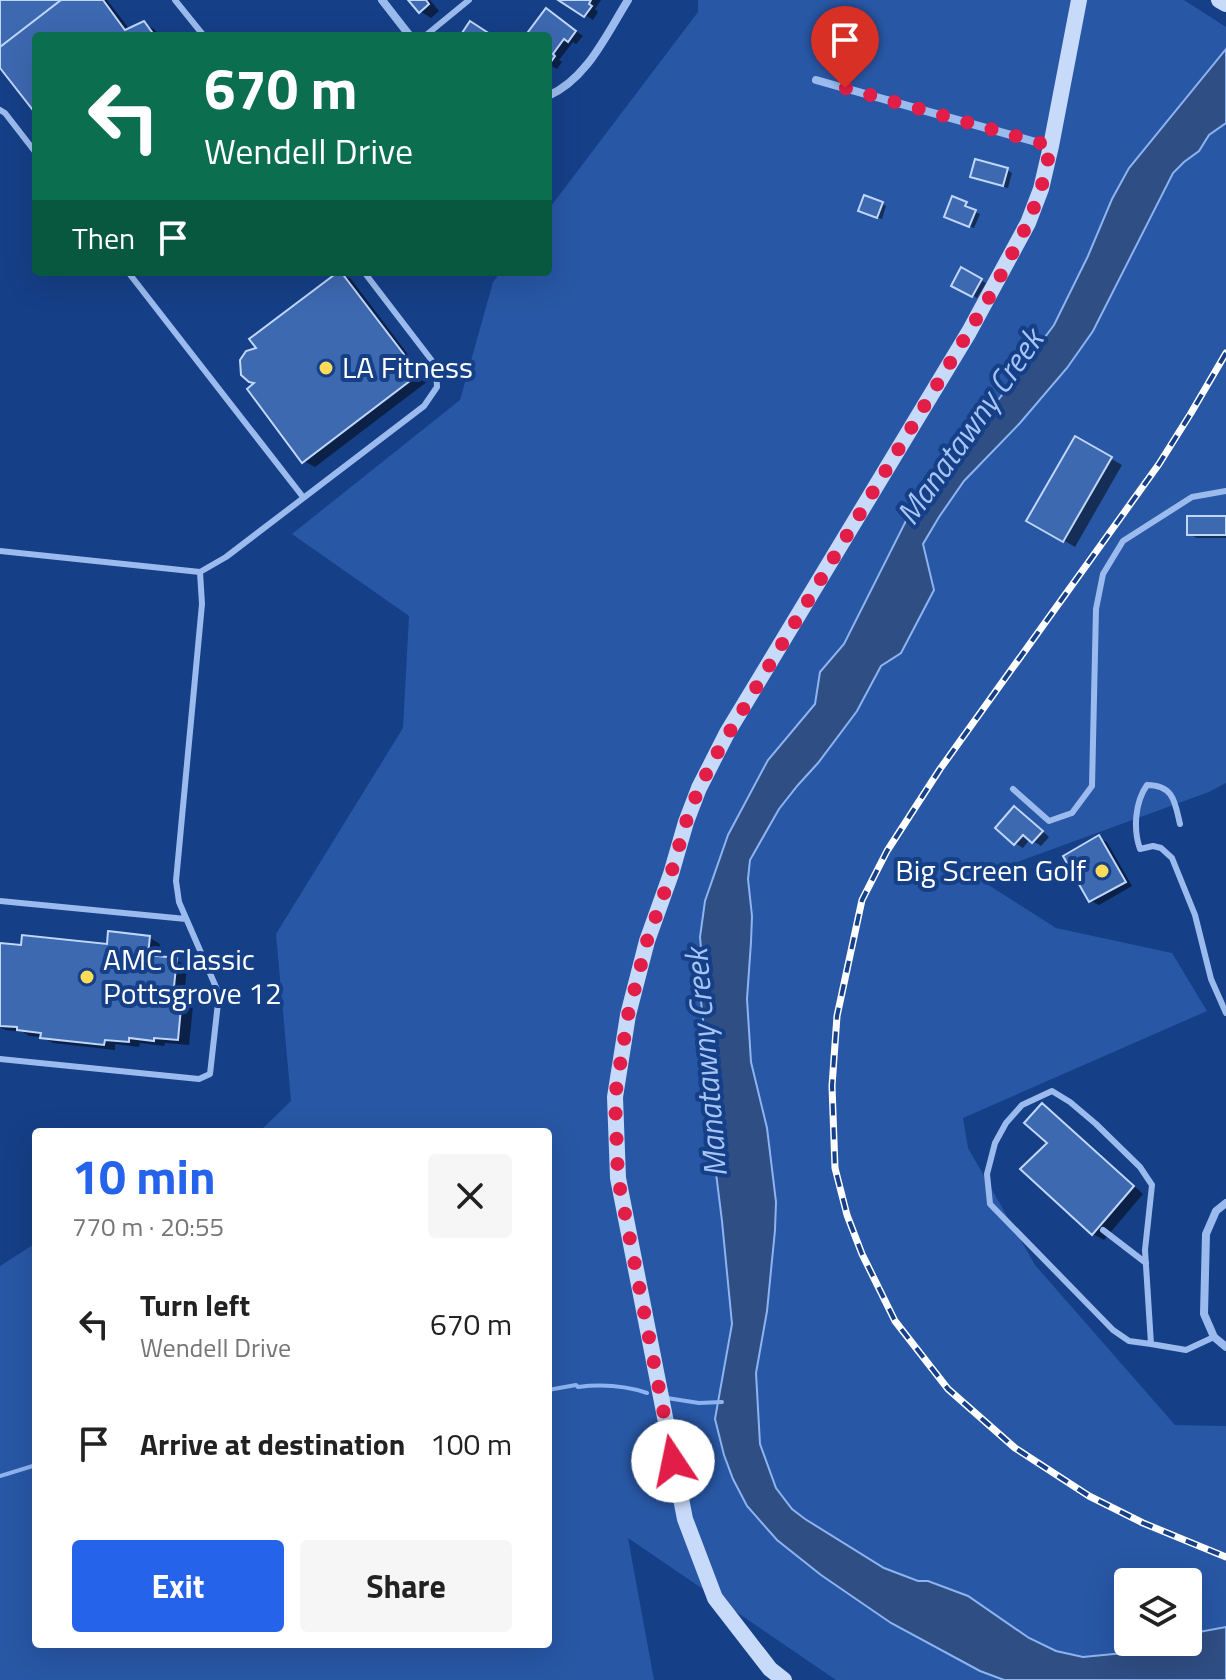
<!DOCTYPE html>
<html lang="en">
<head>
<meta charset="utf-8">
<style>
  :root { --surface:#fff; --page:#f6f6f6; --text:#222; --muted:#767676; --accent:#2563eb }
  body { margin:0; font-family:"Titillium Web",sans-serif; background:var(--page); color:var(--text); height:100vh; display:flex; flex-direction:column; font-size:30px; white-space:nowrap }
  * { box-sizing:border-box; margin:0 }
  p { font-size:26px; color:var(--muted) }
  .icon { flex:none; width:44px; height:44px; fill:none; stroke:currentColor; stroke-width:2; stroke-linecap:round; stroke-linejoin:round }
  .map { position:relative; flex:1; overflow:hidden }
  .details { position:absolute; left:32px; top:1128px; width:520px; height:520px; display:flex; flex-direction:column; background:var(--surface); border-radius:8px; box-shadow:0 8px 32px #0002 }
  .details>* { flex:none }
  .guide { position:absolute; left:32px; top:32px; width:520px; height:244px; border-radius:8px; box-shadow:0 8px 32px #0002; background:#0b6e4f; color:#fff; overflow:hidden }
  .controls { position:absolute; left:1114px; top:1568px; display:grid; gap:16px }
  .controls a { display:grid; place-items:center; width:88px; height:88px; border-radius:8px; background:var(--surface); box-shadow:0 8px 32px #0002; font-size:40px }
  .pin { position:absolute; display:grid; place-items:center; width:68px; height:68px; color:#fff; margin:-82px -34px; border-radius:50% 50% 50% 0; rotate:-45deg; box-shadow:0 0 8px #0007 }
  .pin .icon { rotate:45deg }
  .me { position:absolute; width:88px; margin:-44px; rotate:349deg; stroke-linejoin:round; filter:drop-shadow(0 0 6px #0008) }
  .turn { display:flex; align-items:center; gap:28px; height:168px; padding:0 40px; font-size:36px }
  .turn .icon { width:104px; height:104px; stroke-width:2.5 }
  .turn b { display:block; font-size:56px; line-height:68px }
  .then { display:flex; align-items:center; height:76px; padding:0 40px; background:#0003; gap:16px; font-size:30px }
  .round { display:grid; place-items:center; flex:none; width:84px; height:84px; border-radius:8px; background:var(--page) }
  .headline { display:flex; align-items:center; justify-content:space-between; height:136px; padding:0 40px }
  h1 { font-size:48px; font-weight:700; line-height:60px; color:var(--accent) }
  .cta { display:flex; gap:16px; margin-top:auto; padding:16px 40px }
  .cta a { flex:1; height:92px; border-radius:8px; background:var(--accent); color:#fff; font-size:32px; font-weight:700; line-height:92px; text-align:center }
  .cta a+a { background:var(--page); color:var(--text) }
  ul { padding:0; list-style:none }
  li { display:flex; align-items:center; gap:24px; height:120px; padding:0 40px }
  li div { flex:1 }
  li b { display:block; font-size:30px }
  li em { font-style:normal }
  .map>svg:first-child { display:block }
</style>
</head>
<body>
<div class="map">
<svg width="1226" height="1680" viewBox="0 0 1226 1680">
  <rect width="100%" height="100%" fill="#153f87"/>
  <path fill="#2857a5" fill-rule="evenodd" d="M 698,0 L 1184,0 L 1226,27 L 1226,783 L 1209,792 L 976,877 L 1056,928 L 1172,953 L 1207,1011 L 963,1118 L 968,1148 L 1035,1265 L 1175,1425 L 1226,1426 L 1226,1680 L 836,1680 L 628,1538 L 654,1680 L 0,1680 L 0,1266 L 36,1243 L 36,1644 L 548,1644 L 548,1132 L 259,1132 L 291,1101 L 276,934 L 403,728 L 409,616 L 292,534 L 460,400 L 493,282 L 501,272 L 548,272 L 548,210 L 698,12 ZM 1128,1582 L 1188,1582 L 1188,1642 L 1128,1642 Z"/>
  <path fill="#2f4e84" stroke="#8db4f1" stroke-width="2" d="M 1226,49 L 1226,123 L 1209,135 L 1199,151 L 1184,162 L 1173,173 L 1093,331 L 1067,368 L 1020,423 L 964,481 L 939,517 L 923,544 L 934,590 L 901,653 L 881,666 L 857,711 L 818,763 L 798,785 L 779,809 L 750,860 L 748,879 L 752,916 L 751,942 L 747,999 L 751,1062 L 767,1128 L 776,1202 L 775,1230 L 767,1311 L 756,1373 L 760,1444 L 776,1488 L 792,1509 L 805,1519 L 884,1568 L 918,1581 L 928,1581 L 968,1596 L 1029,1638 L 1056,1651 L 1083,1657 L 1124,1653 L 1159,1642 L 1188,1642 L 1188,1634 L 1226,1627 L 1226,1680 L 1004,1680 L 980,1671 L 891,1623 L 821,1575 L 777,1540 L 747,1506 L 733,1479 L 724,1455 L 715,1419 L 732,1324 L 722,1221 L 703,1069 L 703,1017 L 701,1002 L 703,970 L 700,937 L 705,901 L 728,835 L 768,760 L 815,704 L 820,672 L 844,644 L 924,485 L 978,427 L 1054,325 L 1088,256 L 1112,199 L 1129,168 Z"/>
  <path fill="#0007" d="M 0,0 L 107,0 L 130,30 L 144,23 L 155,30 L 160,36 L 36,36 L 36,111 L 0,64 Z
    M 410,0 L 430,0 L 439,11 L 431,18 L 420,11 Z
    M 562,0 L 601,0 L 595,9 L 598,12 L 593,20 Z
    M 554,15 L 583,36 L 576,44 L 573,42 L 559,60 L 562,62 L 557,69 L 548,64 L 548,36 L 527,36 Z
    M 1007,170 L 1012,173 L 1008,188 L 977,179 Z
    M 882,204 L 886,206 L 882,219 L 865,213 Z
    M 966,204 L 970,207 L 969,210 L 980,214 L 974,228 L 951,219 Z
    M 962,270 L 986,283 L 977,298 L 954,285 Z
    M 340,273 L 351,279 L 428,381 L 315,467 L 304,461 L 256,384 Z
    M 1076,439 L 1122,465 L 1075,547 L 1029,520 Z
    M 1226,518 L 1226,538 L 1197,538 L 1189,534 Z
    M 1022,813 L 1049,837 L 1041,846 L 1030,839 L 1023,848 L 1015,843 Z
    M 1099,838 L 1107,842 L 1132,886 L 1099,905 L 1091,901 Z
    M 150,938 L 160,944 L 159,958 L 176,960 L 187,966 L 184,1000 L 193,1006 L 189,1045 L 165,1043 L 164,1046 L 140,1043 L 139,1047 L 115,1044 L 115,1050 L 53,1043 L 42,1037 L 29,1036 L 23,1032 L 5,1030 L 0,1027 L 0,945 L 108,946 Z
    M 1043,1106 L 1053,1112 L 1143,1194 L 1104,1240 L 1093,1234 L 1050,1143 Z"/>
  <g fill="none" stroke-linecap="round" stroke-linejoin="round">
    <path stroke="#8db4f1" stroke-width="4" d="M 548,1390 L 576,1385 L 578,1387 C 602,1384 623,1385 647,1393
      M 667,1398 L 699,1403 L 722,1402
      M 0,1476 L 36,1465"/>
  </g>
  <path fill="#3d69b1" stroke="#c1d7fa" stroke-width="2" d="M 0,0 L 61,0 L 0,47 Z
    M 61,0 L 103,0 L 125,30 L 144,21 L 152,32 L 147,36 L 36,36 L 36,114 L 0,68 L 0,47 Z
    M 408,0 L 426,0 L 429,4 L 419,13 Z
    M 558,0 L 591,0 L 589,4 L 592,6 L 584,17 Z
    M 546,8 L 576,31 L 568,42 L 564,39 L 553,54 L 555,56 L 548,66 L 548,36 L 525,36 Z
    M 470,21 L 493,36 L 460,36 Z
    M 975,159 L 1008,168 L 1003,186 L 970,177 Z
    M 864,195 L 883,202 L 877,218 L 858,211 Z
    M 952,196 L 967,202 L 965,206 L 976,210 L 969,227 L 944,217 Z
    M 961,267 L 982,279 L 972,297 L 951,286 Z
    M 338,272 L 341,272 L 419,374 L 302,463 L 247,389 L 254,383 L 249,382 L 241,375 L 240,360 L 246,351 L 256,348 L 249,339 Z
    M 1075,436 L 1112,457 L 1063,542 L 1026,521 Z
    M 1187,516 L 1226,516 L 1226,535 L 1187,535 Z
    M 1014,806 L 1043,831 L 1032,843 L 1023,835 L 1014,845 L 995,828 Z
    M 1099,835 L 1126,882 L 1089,902 L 1063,856 Z
    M 108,931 L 150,936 L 148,955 L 177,958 L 173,996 L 182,997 L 178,1040 L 154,1038 L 154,1041 L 129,1038 L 129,1042 L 105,1040 L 104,1045 L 40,1038 L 41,1033 L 17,1030 L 17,1027 L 0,1026 L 0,943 L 21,945 L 22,935 L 107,944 Z
    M 1042,1103 L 1134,1186 L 1092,1235 L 1020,1169 L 1047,1143 L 1024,1123 Z"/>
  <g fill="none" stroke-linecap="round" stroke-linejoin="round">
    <path stroke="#9bbbee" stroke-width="6" d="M 175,0 L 204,36
      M 425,36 L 469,0
      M 0,110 L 5,113 L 36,153
      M 128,272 L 303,497
      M 0,551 L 200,572 L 226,557 L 424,406 L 437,387 L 436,366 L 364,272
      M 1013,789 L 1049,821 L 1072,813 L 1092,786 L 1096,609 L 1103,574 L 1123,541 L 1192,497 L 1226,491
      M 1180,824 C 1175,803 1174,785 1147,785 C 1135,802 1133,829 1140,849 L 1153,846 L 1161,848 L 1172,858 L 1195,915 L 1211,979 L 1226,1013
      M 0,901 L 186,919
      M 0,1059 L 199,1079 L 210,1074 L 219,994 L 179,902 L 176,881 L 202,604 L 200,572
      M 1103,1230 L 1146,1263
      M 1151,1344 L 1129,1341 L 1113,1330 L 990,1204 L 987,1174 L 995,1143 L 1006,1123 L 1022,1105 L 1052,1091 L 1070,1102 L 1096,1124 L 1140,1167 L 1152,1185 L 1145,1250 L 1151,1344 L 1186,1350 L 1214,1337"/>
    <path stroke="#9bbbee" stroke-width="8" d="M 382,0 L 410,36
      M 816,80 L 1050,146
      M 548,96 C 587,79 606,35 628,0
      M 1226,1203 L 1216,1211 L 1206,1234 L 1204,1314 L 1214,1337 L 1226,1347"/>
    <path stroke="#c8dafa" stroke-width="16" d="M 1219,0 L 1226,4
      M 784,1680 L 770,1669 L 715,1598 L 685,1519 L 618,1178 L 615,1097 L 628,1015 L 647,941 L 671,874 L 686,822 L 699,788 L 727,733 L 969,332 L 1028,223 L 1041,189 L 1051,146 L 1079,0"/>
    <defs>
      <path id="rail" d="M 1226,353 L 1191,413 L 1159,464 L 940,769 L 887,851 L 862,900 L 837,1016 L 832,1086 L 835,1168 L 847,1215 L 862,1254 L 895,1321 L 948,1389 L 1015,1448 L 1089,1496 L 1143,1523 L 1226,1557"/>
    </defs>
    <use href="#rail" stroke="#fff" stroke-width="7"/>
    <use href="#rail" stroke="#153f87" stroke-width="4" stroke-dasharray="12" stroke-linecap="butt"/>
  </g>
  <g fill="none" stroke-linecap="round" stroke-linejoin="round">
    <path stroke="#e11d48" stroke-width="14" stroke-dasharray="0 25.2" d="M 673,1461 L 618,1178 L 615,1097 L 628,1015 L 647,941 L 671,874 L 686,822 L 699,788 L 720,748 L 990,296 L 1028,223 L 1041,189 L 1051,146 L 845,88"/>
  </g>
  <g fill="#ffdb58" stroke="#153f87" stroke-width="3">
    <circle cx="326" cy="368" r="8"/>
    <circle cx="1102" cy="871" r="8"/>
    <circle cx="87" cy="977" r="8"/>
  </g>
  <g text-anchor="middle" stroke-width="8" stroke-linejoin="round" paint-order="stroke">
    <g font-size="30" fill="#fff" stroke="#153f87" text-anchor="start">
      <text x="342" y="378">LA Fitness</text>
      <text x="1086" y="881" text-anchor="end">Big Screen Golf</text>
      <text x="103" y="970">AMC Classic<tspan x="103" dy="34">Pottsgrove 12</tspan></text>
    </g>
    <g font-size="32" font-style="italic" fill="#a6c5f6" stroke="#153f87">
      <text transform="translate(970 427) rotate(-55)" y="11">Manatawny Creek</text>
      <text transform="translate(706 1063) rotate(-95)" y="11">Manatawny Creek</text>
    </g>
  </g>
</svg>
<div class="controls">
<a><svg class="icon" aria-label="layers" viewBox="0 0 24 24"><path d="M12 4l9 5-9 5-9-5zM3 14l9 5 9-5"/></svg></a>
</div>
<div class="pin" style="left:845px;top:88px;background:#d93025"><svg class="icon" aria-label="arrive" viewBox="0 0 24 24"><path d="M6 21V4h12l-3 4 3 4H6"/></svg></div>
<svg class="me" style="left:673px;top:1461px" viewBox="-20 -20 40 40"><circle r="19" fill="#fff"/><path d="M0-13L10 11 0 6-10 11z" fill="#e11d48"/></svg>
<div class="guide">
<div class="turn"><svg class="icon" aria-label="left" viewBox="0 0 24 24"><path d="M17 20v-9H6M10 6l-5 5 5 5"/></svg><div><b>670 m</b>Wendell Drive</div></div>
<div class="then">Then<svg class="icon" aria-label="arrive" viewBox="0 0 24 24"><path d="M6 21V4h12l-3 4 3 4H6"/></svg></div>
</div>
<section class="details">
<div class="headline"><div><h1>10 min</h1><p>770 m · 20:55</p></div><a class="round"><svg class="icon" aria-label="close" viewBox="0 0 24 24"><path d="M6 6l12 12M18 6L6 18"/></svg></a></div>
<ul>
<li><svg class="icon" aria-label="left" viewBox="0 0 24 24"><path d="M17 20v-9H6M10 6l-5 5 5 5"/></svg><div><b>Turn left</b><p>Wendell Drive</p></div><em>670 m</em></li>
<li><svg class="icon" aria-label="arrive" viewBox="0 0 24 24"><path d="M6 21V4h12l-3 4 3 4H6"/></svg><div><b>Arrive at destination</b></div><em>100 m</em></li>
</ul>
<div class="cta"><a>Exit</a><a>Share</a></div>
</section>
</div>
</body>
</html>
